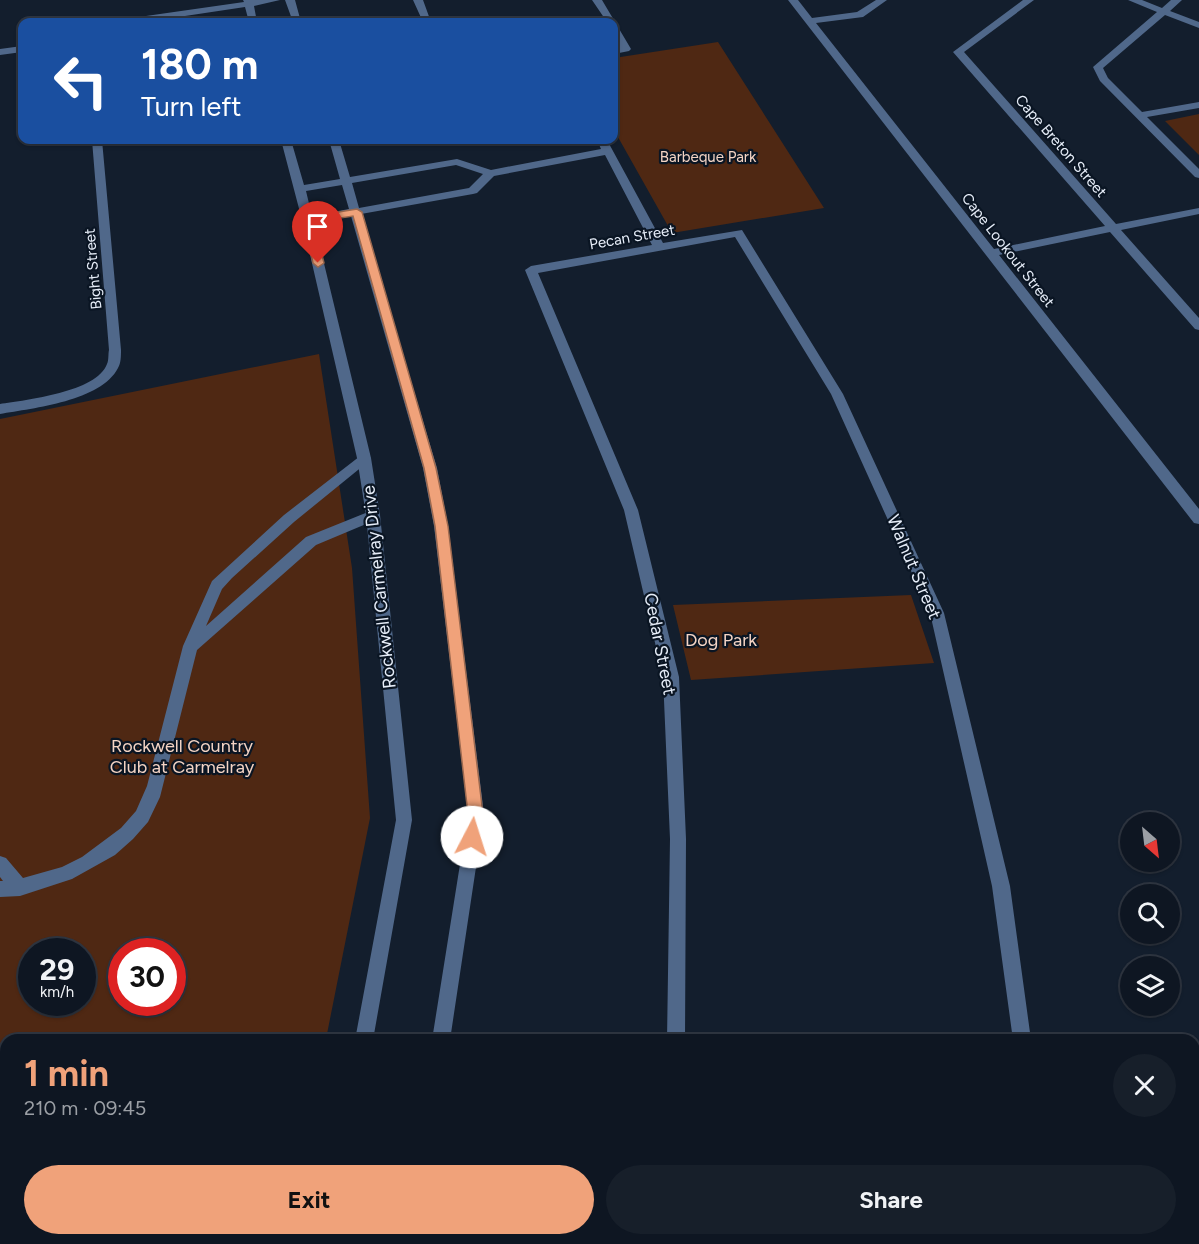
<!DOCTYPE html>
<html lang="en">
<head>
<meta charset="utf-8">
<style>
  :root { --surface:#0e1622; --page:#171f2a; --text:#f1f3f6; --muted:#9b9fa5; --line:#2e3540; --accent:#f0a27a }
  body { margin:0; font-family:Figtree,sans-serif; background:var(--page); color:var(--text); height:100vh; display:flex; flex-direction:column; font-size:22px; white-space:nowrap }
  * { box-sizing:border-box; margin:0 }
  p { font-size:20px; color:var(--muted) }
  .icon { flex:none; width:33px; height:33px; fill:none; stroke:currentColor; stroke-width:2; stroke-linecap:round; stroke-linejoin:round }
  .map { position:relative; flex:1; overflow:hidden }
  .sheet { position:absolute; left:0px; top:1034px; width:1200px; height:212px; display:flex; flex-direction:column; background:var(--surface); border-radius:18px 18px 0 0; box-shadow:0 2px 4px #0004,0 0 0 2px var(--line) }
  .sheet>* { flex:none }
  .top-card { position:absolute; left:18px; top:18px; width:600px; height:126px; border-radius:12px; box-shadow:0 2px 4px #0004,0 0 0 2px var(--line); background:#1a4fa0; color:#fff; overflow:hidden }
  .needle { width:39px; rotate:152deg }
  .tools { position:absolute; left:1120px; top:812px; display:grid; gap:12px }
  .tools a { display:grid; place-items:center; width:60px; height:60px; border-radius:50%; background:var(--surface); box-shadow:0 2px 4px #0004,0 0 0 2px var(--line); font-size:30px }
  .speed { position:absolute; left:18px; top:938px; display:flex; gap:12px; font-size:30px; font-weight:700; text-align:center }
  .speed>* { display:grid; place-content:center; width:78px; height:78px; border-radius:50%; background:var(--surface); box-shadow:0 2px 4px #0004,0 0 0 2px var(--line); line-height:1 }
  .speed small { font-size:15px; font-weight:400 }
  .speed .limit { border:9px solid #d22; background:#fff; color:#111 }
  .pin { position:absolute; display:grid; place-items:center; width:51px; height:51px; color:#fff; margin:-62px -26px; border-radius:50% 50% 50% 0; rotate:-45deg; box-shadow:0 0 6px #0007 }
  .pin .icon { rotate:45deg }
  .me { position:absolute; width:66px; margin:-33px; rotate:5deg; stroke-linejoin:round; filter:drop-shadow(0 0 4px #0008) }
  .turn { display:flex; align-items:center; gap:21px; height:126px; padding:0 24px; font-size:27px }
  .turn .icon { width:78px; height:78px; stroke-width:2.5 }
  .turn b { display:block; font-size:42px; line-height:51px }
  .round { display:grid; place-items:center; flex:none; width:63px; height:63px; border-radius:32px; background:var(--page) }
  .head { display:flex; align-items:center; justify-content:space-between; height:102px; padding:0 24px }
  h1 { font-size:36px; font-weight:700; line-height:45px; color:var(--accent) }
  .cta { display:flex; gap:12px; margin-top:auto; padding:12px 24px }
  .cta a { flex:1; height:69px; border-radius:36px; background:var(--accent); color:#111; font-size:24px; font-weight:700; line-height:69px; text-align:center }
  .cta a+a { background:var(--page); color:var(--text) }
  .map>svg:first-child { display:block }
</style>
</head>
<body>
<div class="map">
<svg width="1199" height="1244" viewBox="0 0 1199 1244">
  <rect width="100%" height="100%" fill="#131e2d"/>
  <path fill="#4f2813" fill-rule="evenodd" d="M 718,42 L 824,208 L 672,233 L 614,130 L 614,58 Z
    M 1199,114 L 1199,155 L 1165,121 Z
    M 319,354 L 352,568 L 370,818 L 326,1039 L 6,1040 L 6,1239 L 285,1239 L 283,1244 L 0,1244 L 0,419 ZM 32,951 L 82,951 L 82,1002 L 32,1002 ZM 122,951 L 172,951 L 172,1002 L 122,1002 Z
    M 911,595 L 934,663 L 691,680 L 673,605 Z"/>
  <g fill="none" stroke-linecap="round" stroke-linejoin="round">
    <path fill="#50688a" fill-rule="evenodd" d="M 364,453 L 371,458 L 369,461 L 294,522 L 232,578 L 222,589 L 206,626 L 306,537 L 373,510 L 380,515 L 378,519 L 316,545 L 197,650 L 160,797 L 148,822 L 133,839 L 115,855 L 72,879 L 20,896 L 0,897 L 0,881 L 3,881 L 0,877 L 0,856 L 6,858 L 23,878 L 62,867 L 82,857 L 121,828 L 136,811 L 147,786 L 183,646 L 212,581 L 284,515 Z"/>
    <path fill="#50688a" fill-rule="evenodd" d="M 243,0 L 280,0 L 254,6 L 257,22 L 249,22 L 245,7 L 145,22 L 133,22 L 146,16 L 244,2 Z
      M 285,0 L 295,0 L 301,22 L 293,22 Z
      M 413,0 L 423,0 L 431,22 L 423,22 Z
      M 592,0 L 602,0 L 631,49 L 629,51 L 614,54 L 614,48 L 620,47 L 614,35 L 614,22 L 607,22 Z
      M 788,0 L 798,0 L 812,18 L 857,12 L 876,0 L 887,0 L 863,17 L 816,23 L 994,249 L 1105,226 L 953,52 L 1023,0 L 1034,0 L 964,52 L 1116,224 L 1199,208 L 1199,214 L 1121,230 L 1199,318 L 1199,330 L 1195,329 L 1110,232 L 999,255 L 1199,509 L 1199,524 L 1194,523 Z
      M 1128,0 L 1142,0 L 1162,8 L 1171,0 L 1182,0 L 1170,11 L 1199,22 L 1199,28 L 1165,15 L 1103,68 L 1108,78 L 1142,112 L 1199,102 L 1199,108 L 1147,117 L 1199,169 L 1199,178 L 1195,177 L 1100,81 L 1093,67 L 1157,12 Z
      M 22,46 L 22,52 L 0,55 L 0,49 Z
      M 92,140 L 102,140 L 121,350 C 121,356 121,363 118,368 C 101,401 34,408 0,414 L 0,404 C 26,400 97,392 107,364 C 109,360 108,354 109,350 Z
      M 281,140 L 291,140 L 304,185 L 340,179 L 329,140 L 339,140 L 350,177 L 457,159 L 491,170 L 601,149 L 597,140 L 607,140 L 663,243 L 742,230 L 843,394 L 944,613 L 1010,886 L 1031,1040 L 1013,1040 L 992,886 L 930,613 L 831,394 L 735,237 L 538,273 L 638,510 L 679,677 L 686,839 L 685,1040 L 667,1040 L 670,839 L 663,677 L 624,510 L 525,270 L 531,266 L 652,245 L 605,155 L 494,176 L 477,193 L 473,194 L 361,214 L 437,468 L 448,526 L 484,814 L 450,1040 L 432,1040 L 468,814 L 434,526 L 423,468 L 351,216 L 314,222 L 371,458 L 380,515 L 412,820 L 373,1040 L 355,1040 L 396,820 L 366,515 L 357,458 L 302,220 ZM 456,165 L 483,174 L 469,188 L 359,208 L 352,183 ZM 342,185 L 349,209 L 312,216 L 306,191 Z
      M 315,1239 L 335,1239 L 334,1244 L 314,1244 Z
      M 380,1239 L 420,1239 L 422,1244 L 382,1244 Z
      M 646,1239 L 666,1239 L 666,1244 L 646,1244 Z
      M 1032,1239 L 1052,1239 L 1052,1244 L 1032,1244 Z"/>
  </g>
  <path fill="#f0a27a" stroke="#9c694f" stroke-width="1.5" d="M 357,209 L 362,212 L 436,468 L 448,526 L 483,814 L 477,842 L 472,844 L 467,842 L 464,837 L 468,814 L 435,526 L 424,468 L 353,216 L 314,222 L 324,263 L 318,267 L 313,263 L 303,220 L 308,217 Z"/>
  <g text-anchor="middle" stroke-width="4.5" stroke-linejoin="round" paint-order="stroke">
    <g font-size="15" fill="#e6edf8" stroke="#0a1523">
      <text transform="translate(1061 146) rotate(49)" y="5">Cape Breton Street</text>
      <text transform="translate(632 237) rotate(-10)" y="5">Pecan Street</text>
      <text transform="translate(1008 250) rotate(52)" y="5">Cape Lookout Street</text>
      <text transform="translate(93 269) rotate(-95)" y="5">Bight Street</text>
    </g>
    <g font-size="15" fill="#f4d4c4" stroke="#0a1523">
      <text x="708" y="162">Barbeque Park</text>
    </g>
    <g font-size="18" fill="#e6edf8" stroke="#0a1523">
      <text transform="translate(914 567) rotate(67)" y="6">Walnut Street</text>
      <text transform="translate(379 587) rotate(-96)" y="6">Rockwell Carmelray Drive</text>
      <text transform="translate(660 644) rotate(79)" y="6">Cedar Street</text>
    </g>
    <g font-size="18" fill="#f4d4c4" stroke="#0a1523">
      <text x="721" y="646">Dog Park</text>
      <text x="182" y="752">Rockwell Country<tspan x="182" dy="21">Club at Carmelray</tspan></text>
    </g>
  </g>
</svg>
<div class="tools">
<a><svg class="needle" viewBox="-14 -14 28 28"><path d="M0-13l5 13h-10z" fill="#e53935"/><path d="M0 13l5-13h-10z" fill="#9b9fa5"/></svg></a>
<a><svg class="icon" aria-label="search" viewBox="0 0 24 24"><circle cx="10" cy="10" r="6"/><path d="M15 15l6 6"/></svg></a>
<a><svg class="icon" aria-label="layers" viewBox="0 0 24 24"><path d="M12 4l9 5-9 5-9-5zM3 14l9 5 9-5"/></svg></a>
</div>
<div class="speed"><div>29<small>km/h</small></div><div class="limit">30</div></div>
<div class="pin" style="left:318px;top:263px;background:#d93025"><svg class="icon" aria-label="arrive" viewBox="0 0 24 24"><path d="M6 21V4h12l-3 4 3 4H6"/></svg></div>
<svg class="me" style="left:472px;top:837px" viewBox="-20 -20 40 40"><circle r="19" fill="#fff"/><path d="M0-13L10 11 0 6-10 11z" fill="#f0a27a"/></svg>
<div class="top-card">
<div class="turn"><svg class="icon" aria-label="left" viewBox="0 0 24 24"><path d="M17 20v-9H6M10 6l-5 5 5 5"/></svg><div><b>180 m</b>Turn left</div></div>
</div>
<section class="sheet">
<div class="head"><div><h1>1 min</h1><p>210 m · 09:45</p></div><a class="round"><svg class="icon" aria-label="close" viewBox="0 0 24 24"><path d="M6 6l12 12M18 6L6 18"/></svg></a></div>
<div class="cta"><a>Exit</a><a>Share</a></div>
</section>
</div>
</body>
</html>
